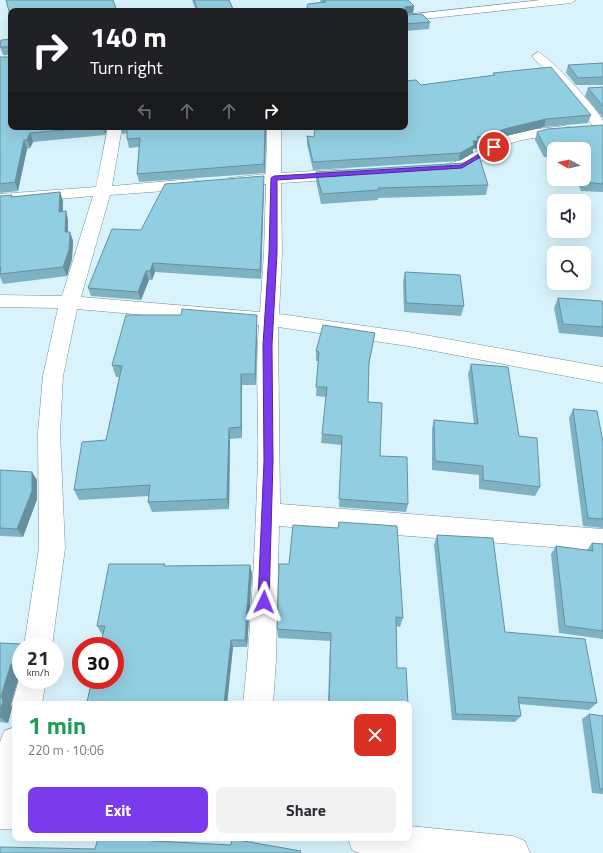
<!DOCTYPE html>
<html lang="en">
<head>
<meta charset="utf-8">
<style>
  :root { --surface:#fff; --page:#f2f2f3; --text:#2b2b33; --muted:#7c7c81; --accent:#7c3aed }
  body { margin:0; font-family:"Titillium Web",sans-serif; background:var(--page); color:var(--text); height:100vh; display:flex; flex-direction:column; font-size:15px; white-space:nowrap }
  * { box-sizing:border-box; margin:0 }
  p { font-size:13px; color:var(--muted) }
  .icon { flex:none; width:22px; height:22px; fill:none; stroke:currentColor; stroke-width:2; stroke-linecap:round; stroke-linejoin:round }
  .map { position:relative; flex:1; overflow:hidden }
  .side { position:absolute; left:12px; top:701px; width:400px; height:140px; display:flex; flex-direction:column; background:var(--surface); border-radius:8px; box-shadow:0 4px 16px #0002 }
  .side>* { flex:none }
  .banner { position:absolute; left:8px; top:8px; width:400px; height:122px; border-radius:8px; box-shadow:0 4px 16px #0002; background:#202124; color:#fff; overflow:hidden }
  .needle { width:26px; rotate:278deg }
  .controls { position:absolute; left:547px; top:142px; display:grid; gap:8px }
  .controls a { display:grid; place-items:center; width:44px; height:44px; border-radius:8px; background:var(--surface); box-shadow:0 4px 16px #0002; font-size:20px }
  .speed { position:absolute; left:12px; top:637px; display:flex; gap:8px; font-size:20px; font-weight:700; text-align:center }
  .speed>* { display:grid; place-content:center; width:52px; height:52px; border-radius:50%; background:var(--surface); box-shadow:0 4px 16px #0002; line-height:1 }
  .speed small { font-size:10px; font-weight:400 }
  .speed .limit { border:6px solid #d22; background:#fff; color:#111 }
  .pin { position:absolute; display:grid; place-items:center; width:34px; height:34px; color:#fff; margin:-17px; border:2px solid #fff; border-radius:50%; box-shadow:0 1px 4px #0007 }
  .me { position:absolute; width:44px; margin:-22px; rotate:2deg; stroke-linejoin:round; filter:drop-shadow(0 0 3px #0008) }
  .turn { display:flex; align-items:center; gap:14px; height:84px; padding:0 16px; font-size:18px }
  .turn .icon { width:52px; height:52px; stroke-width:2.5 }
  .turn b { display:block; font-size:28px; line-height:34px }
  .lanes { display:flex; align-items:center; height:38px; padding:0 16px; background:#0003; justify-content:center; gap:20px; direction:ltr }
  .lanes .off { opacity:.35 }
  .round { display:grid; place-items:center; flex:none; width:42px; height:42px; border-radius:8px; background:var(--page) }
  .head { display:flex; align-items:center; justify-content:space-between; height:68px; padding:0 16px }
  h1 { font-size:24px; font-weight:700; line-height:30px; color:#1e9e55 }
  .button { display:flex; gap:8px; margin-top:auto; padding:8px 16px }
  .button a { flex:1; height:46px; border-radius:8px; background:var(--accent); color:#fff; font-size:16px; font-weight:700; line-height:46px; text-align:center }
  .button a+a { background:var(--page); color:var(--text) }
  .map>svg:first-child { display:block }
</style>
</head>
<body>
<div class="map">
<svg width="603" height="853" viewBox="0 0 603 853">
  <rect width="100%" height="100%" fill="#d9f3fc"/>
  <g fill="none" stroke-linecap="round" stroke-linejoin="round">
    <defs>
      <path id="street" d="M 541,0 L 576,0 L 571,3 L 405,21 L 405,15 Z
        M 538,52 C 548,55 600,111 603,121 C 603,124 603,130 603,133 L 598,132 L 553,76 L 534,59 L 532,56 Z
        M 565,126 L 570,127 L 572,130 L 570,133 C 551,138 530,136 512,143 C 491,151 470,176 447,170 L 444,167 L 447,164 L 461,160 L 502,137 L 528,130 Z
        M 108,127 L 122,127 L 112,186 L 192,179 L 197,181 L 200,184 L 197,187 L 192,189 L 110,195 L 81,297 L 260,312 L 264,253 L 266,184 L 234,186 L 229,184 L 226,181 L 229,178 L 266,174 L 267,127 L 281,127 L 281,173 L 345,169 L 350,171 L 353,174 L 350,177 L 345,179 L 281,183 L 282,253 L 279,314 L 408,332 L 603,367 L 603,383 L 408,346 L 278,327 L 280,504 L 603,529 L 603,551 L 279,526 L 276,660 L 273,704 L 243,704 C 252,624 255,542 258,461 C 259,416 255,370 259,325 L 77,309 L 63,376 L 60,433 L 65,548 L 52,646 L 24,646 L 39,548 L 38,433 L 43,376 L 58,308 L 0,307 L 0,295 L 62,296 L 93,196 L 0,204 L 0,194 L 96,187 Z
        M 21,672 L 21,680 L 46,680 L 42,704 L 15,704 L 15,711 L 12,704 Z
        M 15,727 L 15,791 L 13,797 L 15,797 L 15,829 L 0,829 L 0,742 L 4,731 Z
        M 409,826 L 513,836 L 525,841 L 530,853 L 360,853 L 352,850 L 348,838 L 409,838 Z"/>
    </defs>
    <use href="#street" stroke="#789098" stroke-width="1"/>
    <use href="#street" fill="#fff" fill-rule="evenodd"/>
  </g>
  <path fill="#7eb1c2" d="M 192,0 L 229,0 L 234,11 L 196,11 Z
    M 320,0 L 408,0 L 414,6 L 413,13 L 321,3 Z
    M 405,15 L 430,22 L 429,29 L 405,31 Z
    M 11,39 L 11,127 L 107,127 L 105,135 L 33,142 L 30,148 L 27,149 L 18,191 L 0,193 L 0,57 L 9,57 L 9,55 L 3,55 L 0,47 Z
    M 603,63 L 603,85 L 576,85 L 566,73 L 568,65 Z
    M 493,73 L 591,115 L 588,123 L 544,127 L 502,137 L 493,141 L 479,143 L 478,148 L 473,149 L 473,153 L 459,161 L 313,170 L 307,144 L 307,136 L 314,137 L 421,85 L 493,76 Z
    M 603,87 L 603,118 L 585,96 L 588,88 Z
    M 603,125 L 603,192 L 581,191 L 576,179 L 584,179 L 584,149 L 554,149 L 554,157 L 544,157 L 535,140 L 537,132 Z
    M 121,127 L 266,127 L 265,173 L 139,182 L 137,174 L 139,147 L 129,148 L 127,139 L 127,133 L 122,134 Z
    M 316,172 L 488,185 L 486,195 L 378,198 L 378,200 L 321,204 L 316,181 Z
    M 264,185 L 261,279 L 155,272 L 152,280 L 149,280 L 141,300 L 91,296 L 88,288 L 141,230 Z
    M 60,192 L 63,201 L 63,212 L 66,211 L 68,220 L 68,232 L 70,232 L 73,241 L 72,259 L 67,276 L 3,284 L 0,277 L 0,196 L 12,195 L 12,197 Z
    M 405,272 L 464,306 L 461,316 L 404,312 L 403,282 Z
    M 558,298 L 603,306 L 603,337 L 559,333 L 554,308 Z
    M 181,315 L 257,315 L 257,326 L 256,385 L 242,385 L 242,438 L 230,439 L 229,509 L 152,512 L 148,502 L 149,496 L 79,500 L 74,490 L 106,440 L 119,377 L 116,377 L 112,365 Z
    M 375,333 L 369,366 L 368,402 L 380,456 L 408,504 L 406,512 L 339,507 L 342,445 L 321,443 L 326,397 L 316,396 L 318,361 L 316,361 L 316,351 Z
    M 471,364 L 519,436 L 540,487 L 535,496 L 479,489 L 479,475 L 432,470 L 432,429 L 434,420 L 474,424 L 468,374 Z
    M 573,409 L 603,442 L 603,528 L 583,526 L 569,418 Z
    M 0,470 L 37,480 L 37,499 L 23,537 L 0,536 Z
    M 437,535 L 505,632 L 597,703 L 589,710 L 519,704 L 521,716 L 515,722 L 452,720 L 434,545 Z
    M 592,543 L 603,544 L 603,639 L 559,633 L 551,554 L 556,546 L 587,550 Z
    M 279,564 L 403,618 L 400,627 L 396,626 L 397,668 L 408,704 L 328,704 L 330,641 L 278,638 L 277,629 Z
    M 250,565 L 252,574 L 247,647 L 233,647 L 227,704 L 89,704 L 87,702 L 103,634 L 102,634 L 97,626 L 165,566 Z
    M 0,643 L 21,644 L 23,646 L 21,646 L 21,672 L 20,672 L 11,704 L 12,708 L 8,723 L 0,722 Z
    M 589,714 L 603,716 L 603,794 L 592,793 L 582,719 Z"/>
  <path fill="#66909e" d="M 414,6 L 413,13 L 405,14 L 405,11 L 404,11 L 405,7 Z
    M 546,119 L 544,127 L 502,137 L 493,141 L 479,143 L 478,148 L 473,149 L 473,153 L 459,161 L 460,153 L 477,137 L 504,129 Z
    M 103,127 L 107,127 L 105,135 Z
    M 265,127 L 266,127 L 265,173 L 264,164 Z
    M 30,133 L 33,142 L 30,148 L 27,140 Z
    M 24,140 L 27,149 L 18,191 L 15,182 Z
    M 264,176 L 264,185 L 261,279 L 260,270 Z
    M 60,192 L 63,201 L 62,221 L 59,212 Z
    M 66,211 L 68,220 L 68,241 L 65,232 Z
    M 70,232 L 73,241 L 72,259 L 67,276 L 63,267 Z
    M 153,263 L 155,272 L 152,280 L 150,271 Z
    M 146,271 L 149,280 L 141,300 L 138,292 Z
    M 257,315 L 257,326 L 256,385 L 255,374 Z
    M 241,374 L 242,385 L 242,438 L 241,427 Z
    M 229,428 L 230,439 L 229,509 L 227,499 Z
    M 32,472 L 37,480 L 37,499 L 23,537 L 17,529 Z
    M 250,565 L 252,574 L 247,647 L 245,640 Z
    M 231,640 L 233,647 L 227,704 L 224,704 Z
    M 21,644 L 23,646 L 21,646 L 21,672 L 20,672 L 11,704 L 12,708 L 8,723 L 0,717 L 1,696 L 11,664 Z"/>
  <path fill="#92cee1" stroke="#66909e" d="M 6,0 L 113,0 L 117,11 L 11,11 L 11,19 Z
    M 194,0 L 229,0 L 234,11 L 198,11 Z
    M 324,0 L 408,0 L 414,6 L 405,7 L 405,11 L 306,11 L 308,4 L 326,2 Z
    M 422,14 L 430,22 L 405,24 L 405,15 Z
    M 11,39 L 11,127 L 97,127 L 30,133 L 27,140 L 24,140 L 15,182 L 0,184 L 0,57 L 9,57 L 9,47 L 0,47 L 1,40 Z
    M 603,63 L 603,77 L 578,78 L 568,65 Z
    M 551,67 L 591,115 L 546,119 L 504,129 L 495,134 L 477,137 L 479,141 L 473,141 L 474,145 L 460,153 L 313,162 L 307,136 L 314,137 L 315,127 L 405,127 L 405,81 L 416,80 L 421,85 L 495,75 L 493,73 Z
    M 603,87 L 603,106 L 588,88 Z
    M 603,125 L 603,184 L 584,182 L 583,179 L 584,179 L 584,149 L 571,149 L 571,148 L 546,149 L 537,132 L 547,129 Z
    M 127,127 L 265,127 L 264,164 L 137,174 L 140,138 L 127,139 Z
    M 479,156 L 488,185 L 378,188 L 379,190 L 322,194 L 316,172 L 464,163 Z
    M 264,176 L 260,270 L 153,263 L 150,271 L 146,271 L 138,292 L 88,288 L 112,229 L 141,230 L 165,184 Z
    M 60,192 L 59,212 L 66,211 L 65,232 L 70,232 L 69,250 L 63,267 L 0,274 L 1,267 L 0,267 L 0,196 L 12,195 L 11,197 Z
    M 405,272 L 460,275 L 464,306 L 406,303 Z
    M 558,298 L 602,301 L 603,306 L 603,327 L 563,324 Z
    M 182,309 L 257,315 L 255,374 L 241,374 L 241,427 L 229,428 L 227,499 L 148,502 L 150,485 L 74,490 L 82,442 L 106,440 L 122,366 L 112,365 L 126,315 L 181,315 Z
    M 323,325 L 375,333 L 369,362 L 368,402 L 382,403 L 380,456 L 407,457 L 408,504 L 339,499 L 342,436 L 322,434 L 327,387 L 316,387 L 319,352 L 316,351 Z
    M 471,364 L 508,367 L 519,436 L 537,438 L 540,487 L 483,480 L 483,466 L 435,461 L 434,420 L 478,424 Z
    M 573,409 L 597,411 L 603,442 L 603,519 L 588,518 Z
    M 0,470 L 32,472 L 32,491 L 17,529 L 0,528 Z
    M 339,522 L 397,526 L 403,618 L 396,617 L 397,668 L 406,668 L 408,704 L 329,704 L 331,633 L 277,629 L 279,564 L 289,564 L 293,525 L 338,528 Z
    M 437,535 L 493,538 L 505,632 L 585,639 L 597,703 L 518,697 L 521,716 L 456,714 Z
    M 592,543 L 603,544 L 603,631 L 565,626 L 556,546 L 593,551 Z
    M 109,564 L 165,564 L 164,566 L 250,565 L 245,640 L 231,640 L 224,704 L 127,704 L 87,702 L 92,680 L 115,680 L 115,646 L 100,646 L 105,626 L 97,626 Z
    M 0,643 L 21,644 L 14,666 L 14,663 L 11,664 L 1,696 L 3,701 L 0,710 Z
    M 589,714 L 603,716 L 603,789 L 600,789 Z
    M 98,838 L 231,845 L 232,839 L 301,851 L 300,853 L 0,853 L 0,847 L 95,849 Z"/>
  <path fill="#7c3aed" stroke="#51269a" d="M 492,146 L 497,147 L 462,168 L 277,180 L 277,253 L 272,345 L 273,461 L 269,602 L 268,606 L 264,607 L 260,606 L 258,602 L 264,461 L 263,345 L 269,253 L 271,178 L 274,176 L 461,165 Z"/>
</svg>
<div class="controls">
<a><svg class="needle" viewBox="-14 -14 28 28"><path d="M0-13l5 13h-10z" fill="#e53935"/><path d="M0 13l5-13h-10z" fill="#7c7c81"/></svg></a>
<a><svg class="icon" aria-label="sound" viewBox="0 0 24 24"><path d="M4 9h4l5-4v14l-5-4H4zM17 9q2 3 0 6"/></svg></a>
<a><svg class="icon" aria-label="search" viewBox="0 0 24 24"><circle cx="10" cy="10" r="6"/><path d="M15 15l6 6"/></svg></a>
</div>
<div class="speed"><div>21<small>km/h</small></div><div class="limit">30</div></div>
<div class="pin" style="left:494px;top:147px;background:#d93025"><svg class="icon" aria-label="arrive" viewBox="0 0 24 24"><path d="M6 21V4h12l-3 4 3 4H6"/></svg></div>
<svg class="me" style="left:264px;top:602px" viewBox="-20 -20 40 40"><path d="M0-17L14 15 0 8-14 15z" fill="#7c3aed" stroke="#fff" stroke-width="4"/></svg>
<div class="banner">
<div class="turn"><svg class="icon" aria-label="right" viewBox="0 0 24 24"><path d="M7 20v-9h11M14 6l5 5-5 5"/></svg><div><b>140 m</b>Turn right</div></div>
<div class="lanes"><svg class="icon off" aria-label="left" viewBox="0 0 24 24"><path d="M17 20v-9H6M10 6l-5 5 5 5"/></svg><svg class="icon off" aria-label="ahead" viewBox="0 0 24 24"><path d="M12 20V5M6 11l6-6 6 6"/></svg><svg class="icon off" aria-label="ahead" viewBox="0 0 24 24"><path d="M12 20V5M6 11l6-6 6 6"/></svg><svg class="icon" aria-label="right" viewBox="0 0 24 24"><path d="M7 20v-9h11M14 6l5 5-5 5"/></svg></div>
</div>
<section class="side">
<div class="head"><div><h1>1 min</h1><p>220 m · 10:06</p></div><a class="round" style="background:#d93025;color:#fff"><svg class="icon" aria-label="close" viewBox="0 0 24 24"><path d="M6 6l12 12M18 6L6 18"/></svg></a></div>
<div class="button"><a>Exit</a><a>Share</a></div>
</section>
</div>
</body>
</html>
